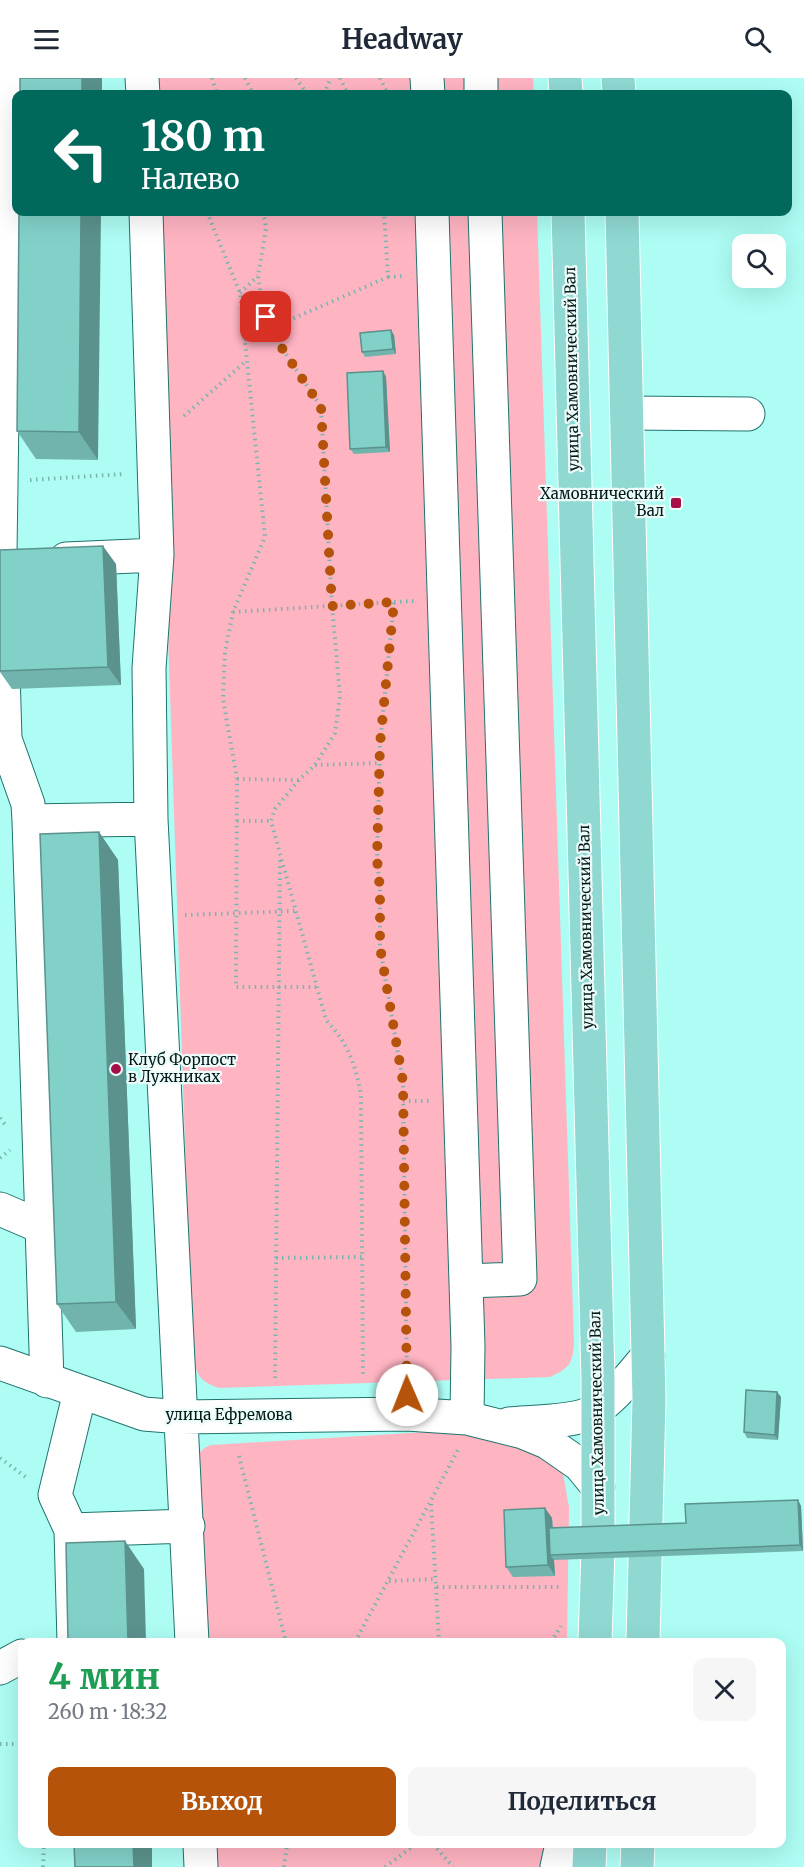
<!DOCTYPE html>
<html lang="ru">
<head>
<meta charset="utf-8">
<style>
  :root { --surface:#fff; --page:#f6f6f7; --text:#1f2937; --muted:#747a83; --accent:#b45309 }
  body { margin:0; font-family:Merriweather,serif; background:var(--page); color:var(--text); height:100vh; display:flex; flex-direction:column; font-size:22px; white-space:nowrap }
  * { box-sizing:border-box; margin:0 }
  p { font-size:20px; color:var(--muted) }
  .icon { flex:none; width:33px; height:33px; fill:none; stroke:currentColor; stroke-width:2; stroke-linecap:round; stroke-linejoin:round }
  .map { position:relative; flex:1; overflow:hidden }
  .details { position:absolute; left:18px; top:1560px; width:768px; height:210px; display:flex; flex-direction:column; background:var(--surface); border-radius:12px; box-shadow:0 6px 24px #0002 }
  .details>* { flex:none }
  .guide { position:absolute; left:12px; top:12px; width:780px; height:126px; border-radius:12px; box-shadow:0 6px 24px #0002; background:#00695c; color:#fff; overflow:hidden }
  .buttons { position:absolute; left:732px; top:156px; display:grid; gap:12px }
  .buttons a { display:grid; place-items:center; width:54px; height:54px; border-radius:12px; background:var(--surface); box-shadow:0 6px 24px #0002; font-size:30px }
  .pin { position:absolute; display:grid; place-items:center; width:51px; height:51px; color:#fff; margin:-26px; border-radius:12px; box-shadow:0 3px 9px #0006 }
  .me { position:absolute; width:66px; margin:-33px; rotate:359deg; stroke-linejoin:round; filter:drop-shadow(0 0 4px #0008) }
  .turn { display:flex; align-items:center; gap:21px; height:126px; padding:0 30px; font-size:27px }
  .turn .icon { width:78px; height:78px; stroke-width:2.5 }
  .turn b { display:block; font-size:42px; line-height:51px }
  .round { display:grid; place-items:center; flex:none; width:63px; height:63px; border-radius:12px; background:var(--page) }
  .head { display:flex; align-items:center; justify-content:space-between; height:102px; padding:0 30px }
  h1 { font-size:36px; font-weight:700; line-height:45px; color:#1e9e55 }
  .action { display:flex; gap:12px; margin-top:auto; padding:12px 30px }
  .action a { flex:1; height:69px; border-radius:12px; background:var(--accent); color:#fff; font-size:24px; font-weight:700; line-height:69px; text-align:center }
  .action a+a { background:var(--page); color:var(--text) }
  header { display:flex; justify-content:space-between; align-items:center; height:78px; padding:0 30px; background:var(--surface); font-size:27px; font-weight:700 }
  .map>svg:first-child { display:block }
</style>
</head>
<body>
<header><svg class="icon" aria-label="menu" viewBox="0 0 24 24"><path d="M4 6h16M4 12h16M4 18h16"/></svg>Headway<svg class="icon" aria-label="search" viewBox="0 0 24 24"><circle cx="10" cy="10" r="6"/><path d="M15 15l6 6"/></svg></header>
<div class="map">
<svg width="804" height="1789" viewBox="0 0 804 1789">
  <rect width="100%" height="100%" fill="#adfdf4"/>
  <path fill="#ffb4c2" d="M 150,0 L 533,0 L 534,16 L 150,16 Z
    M 154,134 L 537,134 L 574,1265 C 573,1286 568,1291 550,1299 L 219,1310 C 198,1303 197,1296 192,1276 Z
    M 460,1352 L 500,1354 L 562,1390 L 569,1429 L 567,1564 L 205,1564 L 198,1381 C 199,1373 203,1370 211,1367 Z
    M 212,1766 L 544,1766 L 541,1789 L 213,1789 Z"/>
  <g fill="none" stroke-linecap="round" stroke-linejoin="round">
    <defs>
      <path id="minor" d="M 142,0 L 143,16
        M 427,0 L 428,16
        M 481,0 L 481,16
        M 146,134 L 157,477 L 149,590 L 151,741 L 192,1564
        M 432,134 L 468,1268 L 467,1340
        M 627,335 L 748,336
        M 0,475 L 5,129 L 5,0
        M 66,481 L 157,477
        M 0,494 L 5,661 L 28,726 L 29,743 L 47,1303
        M 29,743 L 151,741
        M 0,1131 L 42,1149
        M 466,1203 L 520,1201 L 485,134
        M 0,1285 L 144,1336 L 181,1339 L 407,1336 L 467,1340 L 523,1354 L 547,1364 L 580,1387 L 598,1409
        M 509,1346 C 529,1344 577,1344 592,1334 C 614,1321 631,1297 648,1278
        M 71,1452 L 55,1417 L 80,1314
        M 74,1564 L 71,1452 L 188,1448
        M 0,1590 L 22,1578
        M 200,1766 L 201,1789
        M 557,1789 L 562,1766"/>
      <path id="major" d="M 565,0 L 566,16
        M 618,0 L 619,16
        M 568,134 L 598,1301 L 598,1472 L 595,1564
        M 622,134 L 649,1321 L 643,1564
        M 589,1789 L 590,1766
        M 637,1789 L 638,1766"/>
    </defs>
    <use href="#minor" stroke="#1f746d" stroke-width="35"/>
    <use href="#major" stroke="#fff" stroke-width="35"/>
    <path stroke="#77b6af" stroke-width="4" stroke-dasharray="1.5 4.5" stroke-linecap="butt" d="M 212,0 L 217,16
      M 245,0 L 253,16
      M 296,0 L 307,16
      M 340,0 L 348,16
      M 380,0 L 388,16
      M 324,16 L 331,0
      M 207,134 L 240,215 L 265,459 L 233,534 L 225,574 L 223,621 L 237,701 L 236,909 L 317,909
      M 262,134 L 265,142 L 266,151 L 258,198 L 262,227 L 270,252 L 321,329 L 332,528 L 340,618 L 335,655 L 315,687 L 299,702 L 275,731 L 271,743 L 326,942 C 349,967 354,983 361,1016 L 363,1298
      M 388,199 L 405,198
      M 240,215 L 258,198
      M 244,262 L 388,199 L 384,134
      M 184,338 L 246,283
      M 30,402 L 124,396
      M 394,524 L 415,523
      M 233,534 L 394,524 L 380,666 L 377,781 L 380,811 L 380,869 L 403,1004 L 407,1305
      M 315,687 L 379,685
      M 237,701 L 299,702
      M 237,743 L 271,743
      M 185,837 L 296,833
      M 403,1023 L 429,1023
      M 0,1040 L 7,1049
      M 0,1080 L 10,1072
      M 276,1180 L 362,1179
      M 275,1300 L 280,782
      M 239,1378 L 286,1564
      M 0,1380 L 27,1400
      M 431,1426 L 436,1509 L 562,1509
      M 389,1503 L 436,1501
      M 436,1509 L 439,1564
      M 355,1564 L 459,1370
      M 551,1564 L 561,1548
      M 0,1666 L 22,1666
      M 433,1766 L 453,1789
      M 43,1789 L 44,1766
      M 284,1789 L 287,1766
      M 385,1789 L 416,1766"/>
    <use href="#minor" stroke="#fff" stroke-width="33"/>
    <use href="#major" stroke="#90d9d3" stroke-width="33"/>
  </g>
  <path fill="#70b4ad" d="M 19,134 L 98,382 L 36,381 L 17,353 Z
    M 394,257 L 396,276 L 365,279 L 362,274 Z
    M 383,293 L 386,299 L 390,374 L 354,376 L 350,371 Z
    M 0,472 L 116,486 L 121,607 L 12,611 L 0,594 Z
    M 99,754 L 118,782 L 136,1251 L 76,1254 L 57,1226 Z
    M 777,1314 L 781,1319 L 778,1362 L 747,1360 L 744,1354 Z
    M 798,1422 L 801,1428 L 803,1473 L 554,1482 L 555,1498 L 513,1499 L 506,1489 L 545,1430 L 552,1440 L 553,1450 L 686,1445 Z"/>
  <path fill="#5b928d" d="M 82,0 L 102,0 L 102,16 L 82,16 Z
    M 81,134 L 101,134 L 98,382 L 79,354 Z
    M 391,252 L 394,257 L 396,276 L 393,271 Z
    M 383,293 L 386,299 L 390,374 L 386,369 Z
    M 103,468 L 116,486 L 121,607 L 108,589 Z
    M 99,754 L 118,782 L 136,1251 L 116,1224 Z
    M 777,1314 L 781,1319 L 778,1362 L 775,1357 Z
    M 798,1422 L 801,1428 L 803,1473 L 800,1467 Z
    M 545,1430 L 552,1440 L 554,1476 L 550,1477 L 554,1482 L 555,1498 L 548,1487 Z
    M 125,1463 L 144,1491 L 146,1564 L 128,1564 Z
    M 133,1766 L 152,1766 L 152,1789 L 134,1789 Z"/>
  <path fill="#82d1c9" stroke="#5b928d" stroke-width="1.5" d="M 20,0 L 82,0 L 82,16 L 20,16 Z
    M 19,134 L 81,134 L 79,354 L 17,353 Z
    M 391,252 L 393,271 L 362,274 L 360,255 Z
    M 383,293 L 386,369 L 350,371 L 347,295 Z
    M 103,468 L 108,589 L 0,593 L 0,472 Z
    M 99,754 L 116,1224 L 57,1226 L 40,756 Z
    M 746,1312 L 777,1314 L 775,1357 L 744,1354 Z
    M 798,1422 L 800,1467 L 550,1477 L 549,1450 L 686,1445 L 685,1426 Z
    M 545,1430 L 548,1487 L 506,1489 L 504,1432 Z
    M 125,1463 L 128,1564 L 68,1564 L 66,1465 Z
    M 74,1766 L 133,1766 L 134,1789 L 75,1789 Z"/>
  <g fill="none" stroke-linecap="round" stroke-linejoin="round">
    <path stroke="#b45309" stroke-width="10" stroke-dasharray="0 18" d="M 266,239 L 270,252 L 321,329 L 332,528 L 394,524 L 380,666 L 377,781 L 380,811 L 380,869 L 403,1004 L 407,1317"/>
  </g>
  <g fill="#a61049" stroke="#edfcfa" stroke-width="2">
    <rect x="670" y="419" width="12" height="12" rx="3"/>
    <circle cx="116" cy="991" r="6"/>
  </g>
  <g text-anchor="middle" stroke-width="4.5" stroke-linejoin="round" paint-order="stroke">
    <g font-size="15" fill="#021a17" stroke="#edfcfa">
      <text transform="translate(572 291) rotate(-91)" y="5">улица Хамовнический Вал</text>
      <text transform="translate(586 849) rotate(-91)" y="5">улица Хамовнический Вал</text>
      <text transform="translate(597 1335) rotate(-91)" y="5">улица Хамовнический Вал</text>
      <text x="229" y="1342">улица Ефремова</text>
    </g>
    <g font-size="15" fill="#021a17" stroke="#edfcfa" text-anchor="end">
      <text x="664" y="421">Хамовнический<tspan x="664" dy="17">Вал</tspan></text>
      <text x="128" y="987" text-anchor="start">Клуб Форпост<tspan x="128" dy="17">в Лужниках</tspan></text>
    </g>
  </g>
</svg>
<div class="buttons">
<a><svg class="icon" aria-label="search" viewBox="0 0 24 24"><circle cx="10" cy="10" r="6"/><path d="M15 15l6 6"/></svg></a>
</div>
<div class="pin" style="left:266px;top:239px;background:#d93025"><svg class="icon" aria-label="arrive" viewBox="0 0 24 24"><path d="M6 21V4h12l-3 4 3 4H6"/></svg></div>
<svg class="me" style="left:407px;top:1317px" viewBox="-20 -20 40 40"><circle r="19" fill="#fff"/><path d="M0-13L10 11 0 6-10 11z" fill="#b45309"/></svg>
<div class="guide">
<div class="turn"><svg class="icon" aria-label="left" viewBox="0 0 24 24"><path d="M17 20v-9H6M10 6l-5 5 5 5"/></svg><div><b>180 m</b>Налево</div></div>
</div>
<section class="details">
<div class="head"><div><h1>4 мин</h1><p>260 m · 18:32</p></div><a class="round"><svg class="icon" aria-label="close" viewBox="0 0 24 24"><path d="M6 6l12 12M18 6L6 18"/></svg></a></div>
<div class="action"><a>Выход</a><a>Поделиться</a></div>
</section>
</div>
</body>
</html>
